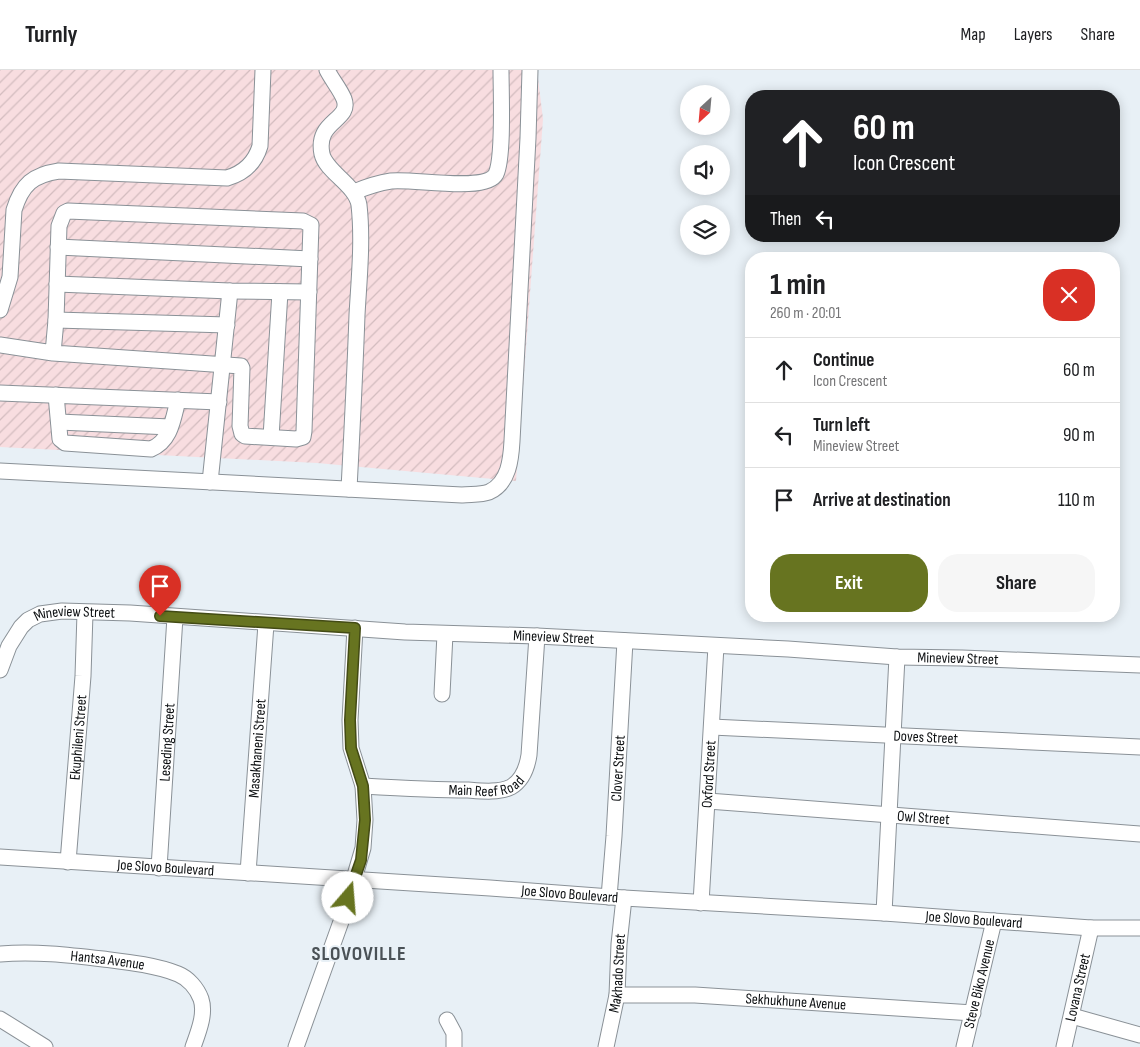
<!DOCTYPE html>
<html lang="en">
<head>
<meta charset="utf-8">
<style>
  :root { --surface:#fff; --page:#f6f6f6; --text:#202124; --muted:#757577; --line:#e0e0e0; --accent:#677420 }
  body { margin:0; font-family:"Sofia Sans Condensed",sans-serif; background:var(--page); color:var(--text); height:100vh; display:flex; flex-direction:column; font-size:19px; white-space:nowrap }
  * { box-sizing:border-box; margin:0 }
  p { font-size:16px; color:var(--muted) }
  .icon { flex:none; width:28px; height:28px; fill:none; stroke:currentColor; stroke-width:2; stroke-linecap:round; stroke-linejoin:round }
  .map { position:relative; flex:1; overflow:hidden }
  .drawer { position:absolute; left:745px; top:182px; width:375px; height:370px; display:flex; flex-direction:column; background:var(--surface); border-radius:20px; box-shadow:0 2px 12px #0003 }
  .drawer>* { flex:none }
  .hud { position:absolute; left:745px; top:20px; width:375px; height:152px; border-radius:20px; box-shadow:0 2px 12px #0003; background:#202124; color:#fff; overflow:hidden }
  .needle { width:32px; rotate:206deg }
  .tools { position:absolute; left:680px; top:15px; display:grid; gap:10px }
  .tools a { display:grid; place-items:center; width:50px; height:50px; border-radius:50%; background:var(--surface); box-shadow:0 2px 12px #0003; font-size:25px }
  .pin { position:absolute; display:grid; place-items:center; width:42px; height:42px; color:#fff; margin:-51px -21px; border-radius:50% 50% 50% 0; rotate:-45deg; box-shadow:0 0 5px #0007 }
  .pin .icon { rotate:45deg }
  .me { position:absolute; width:55px; margin:-28px; rotate:18deg; stroke-linejoin:round; filter:drop-shadow(0 0 4px #0008) }
  .turn { display:flex; align-items:center; gap:18px; height:105px; padding:0 25px; font-size:22px }
  .turn .icon { width:65px; height:65px; stroke-width:2.5 }
  .turn b { display:block; font-size:35px; line-height:42px }
  .then { display:flex; align-items:center; height:48px; padding:0 25px; background:#0003; gap:10px; font-size:19px }
  .round { display:grid; place-items:center; flex:none; width:52px; height:52px; border-radius:20px; background:var(--page) }
  .head { display:flex; align-items:center; justify-content:space-between; height:85px; padding:0 25px }
  h1 { font-size:30px; font-weight:700; line-height:38px }
  .action { display:flex; gap:10px; margin-top:auto; padding:10px 25px }
  .action a { flex:1; height:58px; border-radius:20px; background:var(--accent); color:#fff; font-size:20px; font-weight:700; line-height:58px; text-align:center }
  .action a+a { background:var(--page); color:var(--text) }
  ul { padding:0; list-style:none }
  li { display:flex; align-items:center; gap:15px; height:65px; padding:0 25px; border-top:1px solid var(--line) }
  li div { flex:1 }
  li b { display:block; font-size:19px }
  li em { font-style:normal }
  header { display:flex; align-items:center; gap:30px; box-sizing:border-box; height:70px; padding:0 25px; background:var(--surface); border-bottom:1px solid var(--line) }
  header strong { font-size:24px }
  nav { display:flex; gap:28px; margin-inline-start:auto; font-size:18px }
  .map>svg:first-child { display:block }
</style>
</head>
<body>
<header>
<strong>Turnly</strong>
<nav><a>Map</a><a>Layers</a><a>Share</a></nav>
</header>
<div class="map">
<svg width="1140" height="977" viewBox="0 0 1140 977">
  <defs>
    <pattern id="industrial-furrows" width="10" height="10" patternUnits="userSpaceOnUse" patternTransform="scale(1.25)"><rect width="10" height="10" fill="#f8dde0"/><path d="M-1 1l2-2M0 10L10 0M9 11l2-2" fill="none" stroke="#d3bcbf"/></pattern>
  </defs>
  <rect width="100%" height="100%" fill="#e8f0f6"/>
  <path fill="url(#industrial-furrows)" d="M 0,0 L 537,0 L 543,49 L 516,411 L 317,393 L 0,377 Z"/>
  <g fill="none" stroke-linecap="round" stroke-linejoin="round">
    <defs>
      <g id="minor">
        <path d="M 327,0 C 332,10 340,19 344,29 C 352,51 315,50 322,84 C 326,102 356,115 359,135 C 363,171 359,209 357,245 C 355,303 352,361 349,419"/>
        <path d="M 354,122 C 366,117 378,113 391,111 C 412,108 486,123 496,104 C 504,87 501,22 501,0"/>
        <path d="M 58,177 L 310,189"/>
        <path d="M 57,214 L 230,221 L 309,222"/>
        <path d="M 0,240 L 10,207 L 14,140 C 22,114 33,105 59,101 L 227,108 C 244,103 255,93 260,76 L 263,0"/>
        <path d="M 56,250 L 227,255"/>
        <path d="M 0,275 L 53,283 L 241,296 L 242,298 L 240,356 L 242,364 L 245,366 L 296,369 L 303,367 L 304,361 L 311,155 L 303,151 L 68,141 L 64,143 L 59,156 L 56,250 L 53,283"/>
        <path d="M 0,323 L 219,332"/>
        <path d="M 56,325 L 60,369 L 65,373 L 151,379 C 171,371 173,349 178,330"/>
        <path d="M 59,352 L 170,357"/>
        <path d="M 271,367 L 280,222"/>
        <path d="M 0,401 L 462,425 C 471,424 481,425 489,422 C 509,413 511,389 512,371 L 528,68 L 530,0"/>
        <path d="M 210,412 L 230,221"/>
        <path id="s1" d="M 0,600 L 9,576 L 21,557 L 28,550 L 40,544 L 62,541 L 130,543 L 405,562 L 537,566 L 788,579 L 897,587 L 962,588 L 1140,595"/>
        <path d="M 442,624 L 445,564"/>
        <path id="s2" d="M 712,657 L 1140,677"/>
        <path id="s3" d="M 363,716 C 398,718 433,720 468,720 C 481,721 499,723 511,717 C 523,710 527,698 529,685 L 537,566"/>
        <path id="s4" d="M 708,731 L 1140,764"/>
        <path id="s5" d="M 0,787 L 490,818 L 624,828 L 884,843 L 1091,858 L 1140,858"/>
        <path id="s6" d="M 68,792 L 83,606 L 85,543"/>
        <path id="s7" d="M 159,798 L 175,547"/>
        <path id="s8" d="M 248,803 L 266,554"/>
        <path id="s9" d="M 609,827 L 614,766 L 625,571"/>
        <path id="s10" d="M 701,833 L 716,576"/>
        <path d="M 884,843 L 897,587"/>
        <path id="s11" d="M 0,884 C 34,881 69,885 103,889 C 127,892 155,895 178,904 C 188,908 197,918 201,929 C 206,944 198,963 193,977"/>
        <path id="s12" d="M 617,925 L 695,925 L 973,943"/>
        <path d="M 1072,946 L 1140,965"/>
        <path d="M 0,949 L 45,977"/>
        <path d="M 447,950 L 454,963 L 454,977"/>
        <path d="M 296,977 L 343,846 L 363,778 L 365,750 L 363,716 L 351,678 L 350,650 L 355,558"/>
        <path id="s13" d="M 606,977 L 617,925 L 619,874 L 624,828"/>
        <path id="s14" d="M 964,977 L 994,851"/>
        <path id="s15" d="M 1064,977 L 1091,858"/>
      </g>
    </defs>
    <use href="#minor" stroke="#8a9197" stroke-width="17"/>
    <use href="#minor" stroke="#fff" stroke-width="15"/>
  </g>
  <g fill="none" stroke-linecap="round" stroke-linejoin="round">
    <defs>
      <path id="route" d="M 160,546 L 355,558 L 350,650 L 351,678 L 363,716 L 365,750 L 361,790 L 348,828"/>
    </defs>
    <use href="#route" stroke="#434b15" stroke-width="12"/>
    <use href="#route" stroke="#677420" stroke-width="9"/>
  </g>
  <g text-anchor="middle" stroke-width="4" stroke-linejoin="round" paint-order="stroke">
    <g font-size="15" fill="#0b0e10" stroke="#e8f0f6">
      <text dy="5" stroke="none"><textPath href="#s1" startOffset="106">Mineview Street</textPath></text>
      <text dy="5" stroke="none"><textPath href="#s1" startOffset="586">Mineview Street</textPath></text>
      <text dy="5" stroke="none"><textPath href="#s1" startOffset="991">Mineview Street</textPath></text>
      <text dy="5" stroke="none"><textPath href="#s6" startOffset="125">Ekuphileni Street</textPath></text>
      <text dy="5" stroke="none"><textPath href="#s2" startOffset="214">Doves Street</textPath></text>
      <text dy="5" stroke="none"><textPath href="#s7" startOffset="126">Leseding Street</textPath></text>
      <text dy="5" stroke="none"><textPath href="#s8" startOffset="125">Masakhaneni Street</textPath></text>
      <text dy="5" stroke="none"><textPath href="#s9" startOffset="129">Clover Street</textPath></text>
      <text dy="5" stroke="none"><textPath href="#s10" startOffset="129">Oxford Street</textPath></text>
      <text dy="5" stroke="none"><textPath href="#s3" startOffset="124">Main Reef Road</textPath></text>
      <text dy="5" stroke="none"><textPath href="#s4" startOffset="216">Owl Street</textPath></text>
      <text dy="5" stroke="none"><textPath href="#s5" startOffset="166">Joe Slovo Boulevard</textPath></text>
      <text dy="5" stroke="none"><textPath href="#s5" startOffset="571">Joe Slovo Boulevard</textPath></text>
      <text dy="5" stroke="none"><textPath href="#s5" startOffset="976">Joe Slovo Boulevard</textPath></text>
      <text dy="5" stroke="none"><textPath href="#s11" startOffset="108">Hantsa Avenue</textPath></text>
      <text dy="5" stroke="none"><textPath href="#s13" startOffset="75">Makhado Street</textPath></text>
      <text dy="5" stroke="none"><textPath href="#s14" startOffset="65">Steve Biko Avenue</textPath></text>
      <text dy="5" stroke="none"><textPath href="#s15" startOffset="61">Lovana Street</textPath></text>
      <text dy="5" stroke="none"><textPath href="#s12" startOffset="179">Sekhukhune Avenue</textPath></text>
    </g>
    <g font-size="20" font-weight="bold" letter-spacing="1" fill="#4a5156" stroke="#e8f0f6">
      <text x="359" y="890">SLOVOVILLE</text>
    </g>
  </g>
</svg>
<div class="tools">
<a><svg class="needle" viewBox="-14 -14 28 28"><path d="M0-13l5 13h-10z" fill="#e53935"/><path d="M0 13l5-13h-10z" fill="#757577"/></svg></a>
<a><svg class="icon" aria-label="sound" viewBox="0 0 24 24"><path d="M4 9h4l5-4v14l-5-4H4zM17 9q2 3 0 6"/></svg></a>
<a><svg class="icon" aria-label="layers" viewBox="0 0 24 24"><path d="M12 4l9 5-9 5-9-5zM3 14l9 5 9-5"/></svg></a>
</div>
<div class="pin" style="left:160px;top:546px;background:#d93025"><svg class="icon" aria-label="arrive" viewBox="0 0 24 24"><path d="M6 21V4h12l-3 4 3 4H6"/></svg></div>
<svg class="me" style="left:348px;top:828px" viewBox="-20 -20 40 40"><circle r="19" fill="#fff"/><path d="M0-13L10 11 0 6-10 11z" fill="#677420"/></svg>
<div class="hud">
<div class="turn"><svg class="icon" aria-label="ahead" viewBox="0 0 24 24"><path d="M12 20V5M6 11l6-6 6 6"/></svg><div><b>60 m</b>Icon Crescent</div></div>
<div class="then">Then<svg class="icon" aria-label="left" viewBox="0 0 24 24"><path d="M17 20v-9H6M10 6l-5 5 5 5"/></svg></div>
</div>
<section class="drawer">
<div class="head"><div><h1>1 min</h1><p>260 m · 20:01</p></div><a class="round" style="background:#d93025;color:#fff"><svg class="icon" aria-label="close" viewBox="0 0 24 24"><path d="M6 6l12 12M18 6L6 18"/></svg></a></div>
<ul>
<li><svg class="icon" aria-label="ahead" viewBox="0 0 24 24"><path d="M12 20V5M6 11l6-6 6 6"/></svg><div><b>Continue</b><p>Icon Crescent</p></div><em>60 m</em></li>
<li><svg class="icon" aria-label="left" viewBox="0 0 24 24"><path d="M17 20v-9H6M10 6l-5 5 5 5"/></svg><div><b>Turn left</b><p>Mineview Street</p></div><em>90 m</em></li>
<li><svg class="icon" aria-label="arrive" viewBox="0 0 24 24"><path d="M6 21V4h12l-3 4 3 4H6"/></svg><div><b>Arrive at destination</b></div><em>110 m</em></li>
</ul>
<div class="action"><a>Exit</a><a>Share</a></div>
</section>
</div>
</body>
</html>
